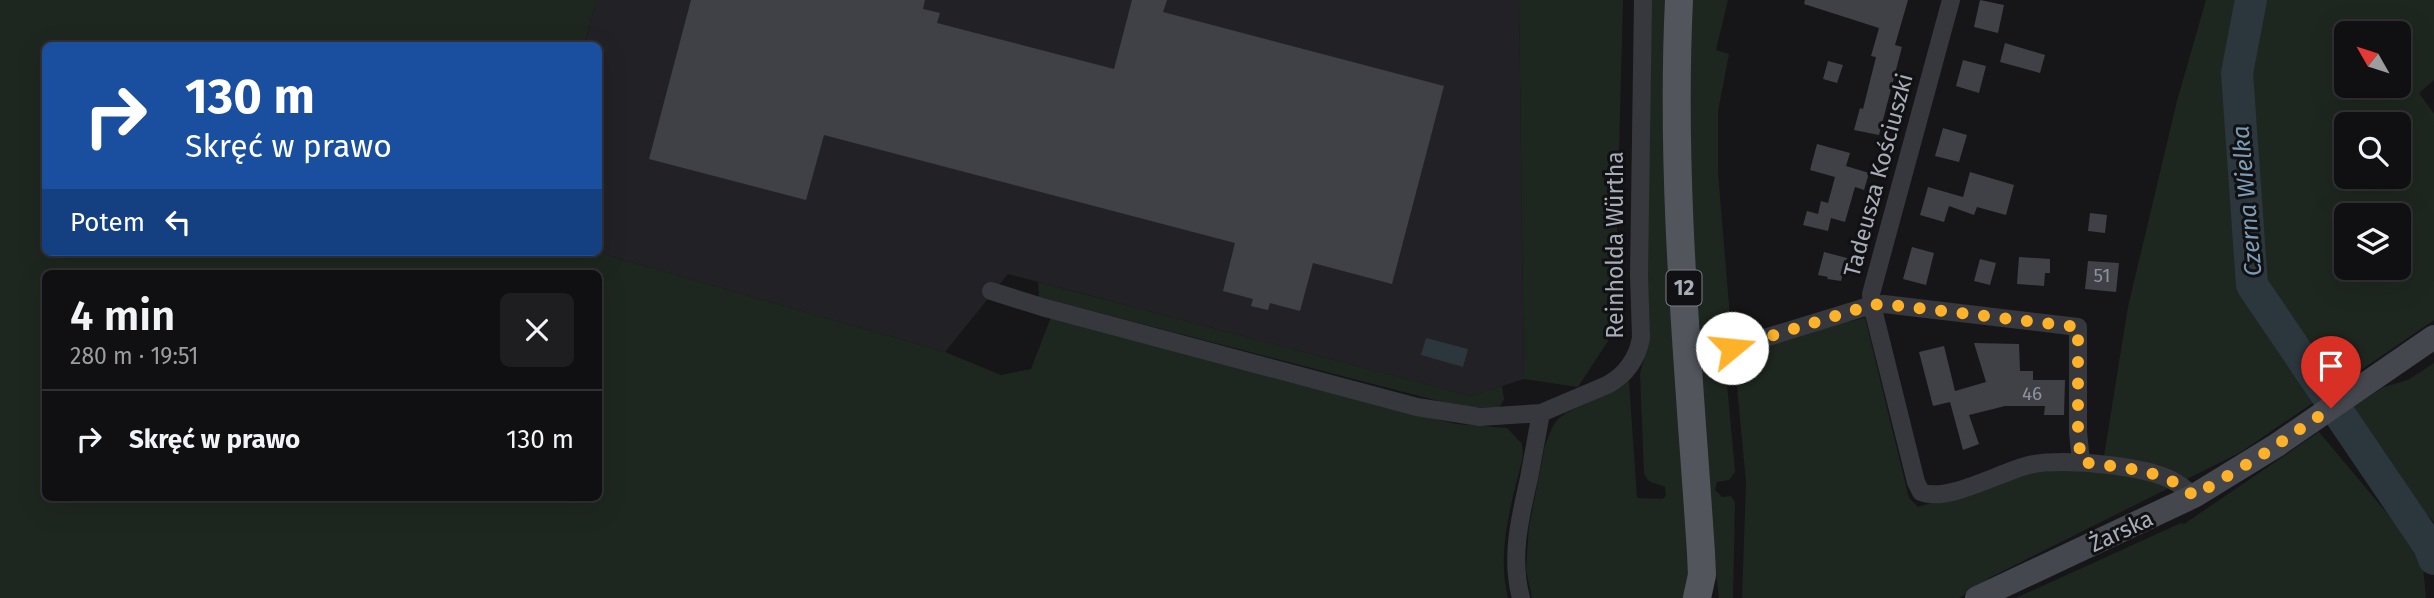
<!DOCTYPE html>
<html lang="pl">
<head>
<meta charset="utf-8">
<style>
  :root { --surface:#101012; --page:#1e1e20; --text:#f1f3f6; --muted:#9c9d9f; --line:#303032 }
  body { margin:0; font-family:"Fira Sans",sans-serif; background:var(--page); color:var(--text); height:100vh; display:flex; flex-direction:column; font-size:26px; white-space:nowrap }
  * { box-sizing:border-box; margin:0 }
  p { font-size:23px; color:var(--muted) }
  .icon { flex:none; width:38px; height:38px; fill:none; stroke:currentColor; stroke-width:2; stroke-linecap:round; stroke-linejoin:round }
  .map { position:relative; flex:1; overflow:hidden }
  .side { position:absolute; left:42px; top:270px; width:560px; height:231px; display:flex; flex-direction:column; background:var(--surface); border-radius:10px; box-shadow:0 7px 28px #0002,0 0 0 2px var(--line) }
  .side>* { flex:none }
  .hud { position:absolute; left:42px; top:42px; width:560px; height:214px; border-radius:10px; box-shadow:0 7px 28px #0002,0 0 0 2px var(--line); background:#1a4fa0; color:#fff; overflow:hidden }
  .needle { width:46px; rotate:309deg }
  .controls { position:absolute; left:2334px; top:21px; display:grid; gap:14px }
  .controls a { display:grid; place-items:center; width:77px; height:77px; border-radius:10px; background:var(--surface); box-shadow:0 7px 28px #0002,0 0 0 2px var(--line); font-size:35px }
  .pin { position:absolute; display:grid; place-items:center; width:60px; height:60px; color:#fff; margin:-72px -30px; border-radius:50% 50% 50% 0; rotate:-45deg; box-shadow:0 0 7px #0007 }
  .pin .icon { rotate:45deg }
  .me { position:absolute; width:77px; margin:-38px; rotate:73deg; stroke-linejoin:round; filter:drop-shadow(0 0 5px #0008) }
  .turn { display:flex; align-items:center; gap:24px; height:147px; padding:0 28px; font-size:32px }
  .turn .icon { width:91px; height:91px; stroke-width:2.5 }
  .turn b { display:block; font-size:49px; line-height:60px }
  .then { display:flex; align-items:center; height:66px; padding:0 28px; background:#0003; gap:14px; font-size:26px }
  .round { display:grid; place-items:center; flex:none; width:74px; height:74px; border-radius:10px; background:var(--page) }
  .overview { display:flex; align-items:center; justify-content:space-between; height:119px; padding:0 28px }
  h1 { font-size:42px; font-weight:600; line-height:52px }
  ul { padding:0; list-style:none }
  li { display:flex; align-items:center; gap:21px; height:98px; padding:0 28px; border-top:2px solid var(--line) }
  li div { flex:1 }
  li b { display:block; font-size:26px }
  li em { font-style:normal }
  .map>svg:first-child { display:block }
</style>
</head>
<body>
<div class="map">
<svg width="2434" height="598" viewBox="0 0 2434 598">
  <rect width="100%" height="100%" fill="#161618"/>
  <path fill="#222226" d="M 597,0 L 1519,0 L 1524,379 L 1471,396 L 1008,274 L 945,352 L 596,252 L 598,252 L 598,46 L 584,46 Z"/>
  <path fill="#1e271f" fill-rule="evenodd" d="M 0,0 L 597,0 L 584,45 L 46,46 L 46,252 L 596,252 L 945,352 L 1001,375 L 1031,369 L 1051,317 L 1431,418 L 1457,424 L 1507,428 L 1522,444 L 1523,456 C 1512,502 1496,550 1508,598 L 0,598 ZM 46,273 L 598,273 L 598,497 L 46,497 Z
    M 1519,0 L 1623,0 L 1615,304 L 1608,341 L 1578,387 L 1524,379 Z
    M 1648,0 L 1670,0 L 1691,598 L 1532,598 L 1526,570 L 1529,527 L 1545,445 L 1552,428 L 1558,419 L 1566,413 L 1616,390 L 1629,381 L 1637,498 L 1662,499 L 1666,496 L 1665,487 C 1656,482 1648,485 1644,473 L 1640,373 L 1648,345 L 1646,294 Z
    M 1689,0 L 1728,0 L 1716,50 L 1729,54 L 1718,111 L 1718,173 L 1732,341 L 1724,351 L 1735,472 L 1729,480 L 1717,482 L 1715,490 L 1722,497 L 1731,496 L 1735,502 L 1733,598 L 1719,598 C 1709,519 1704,440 1699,360 C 1691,241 1685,120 1689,0 Z
    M 2206,0 L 2434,0 L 2434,80 L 2419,93 L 2434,114 L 2434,320 L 2241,452 L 1989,578 L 1959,598 L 1742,598 L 1746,482 L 1734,355 L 1811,330 L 1865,318 L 1909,498 L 1918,507 L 2016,476 L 2103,462 L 2128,307 L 2177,101 ZM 2347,33 L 2399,33 L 2399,86 L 2347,86 ZM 2347,124 L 2399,124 L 2399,177 L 2347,177 ZM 2347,215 L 2399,215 L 2399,268 L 2347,268 Z
    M 1038,282 L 1471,396 L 1502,386 L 1504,399 L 1499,408 L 1466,407 L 1450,404 L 1039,297 Z
    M 2434,363 L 2434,522 L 2415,503 L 2348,410 L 2384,387 L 2408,380 Z
    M 2319,432 L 2422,555 L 2426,598 L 2016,598 L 2181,523 L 2184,524 Z"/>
  <path fill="#2b363d" d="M 1426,338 L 1468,349 L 1463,367 L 1421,355 Z"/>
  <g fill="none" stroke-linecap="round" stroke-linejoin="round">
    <path stroke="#2b363d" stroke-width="32" d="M 2251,0 L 2237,73 L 2252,285 L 2429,546 L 2434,559"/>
  </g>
  <path fill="#404146" d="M 691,0 L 925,0 L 923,9 L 940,13 L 937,23 L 1114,69 L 1132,0 L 1167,0 L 1163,12 L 1444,86 L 1392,284 L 1313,263 L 1300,311 L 1270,303 L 1268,310 L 1251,306 L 1253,299 L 1223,291 L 1235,243 L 824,135 L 806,200 L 649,159 Z
    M 1805,0 L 1908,0 L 1895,45 L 1902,47 L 1879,135 L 1854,130 L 1860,108 L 1863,109 L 1876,57 L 1871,56 L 1879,28 L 1804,4 Z
    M 1980,0 L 2004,5 L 1998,33 L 1974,27 Z
    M 2005,43 L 2045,55 L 2040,73 L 2000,62 Z
    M 1963,60 L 1986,66 L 1979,93 L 1956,86 Z
    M 1828,61 L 1843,65 L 1837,83 L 1823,79 Z
    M 1943,128 L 1967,135 L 1959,162 L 1935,156 Z
    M 1817,144 L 1850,153 L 1846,166 L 1869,173 L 1864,190 L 1855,187 L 1845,222 L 1831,218 L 1828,231 L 1803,225 L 1807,211 L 1818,214 L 1821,201 L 1828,203 L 1835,177 L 1810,170 Z
    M 1970,172 L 2014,185 L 2006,215 L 1977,207 L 1974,215 L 1949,206 L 1944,222 L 1920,215 L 1928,187 L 1963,197 Z
    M 2090,213 L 2107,215 L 2105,233 L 2088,231 Z
    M 1912,247 L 1934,253 L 1926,285 L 1903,279 Z
    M 1824,252 L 1847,258 L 1841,281 L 1827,279 L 1828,277 L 1818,275 Z
    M 2019,257 L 2050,259 L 2050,273 L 2045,273 L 2044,286 L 2017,284 Z
    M 1980,259 L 1996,263 L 1990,285 L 1974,281 Z
    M 2088,261 L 2119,263 L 2116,292 L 2085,289 Z
    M 1974,343 L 2019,344 L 2020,371 L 2033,371 L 2033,380 L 2065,380 L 2064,415 L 2044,415 L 2045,406 L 2005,406 L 1969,415 L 1979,444 L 1963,450 L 1950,402 L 1933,406 L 1919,352 L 1944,346 L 1955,391 L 1986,382 Z"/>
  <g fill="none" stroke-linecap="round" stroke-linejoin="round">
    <path stroke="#37383e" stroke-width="18" d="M 1951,0 L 1871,294 L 1872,305 L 1916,482 L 1921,492 C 1947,503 2000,472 2029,465 C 2061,458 2137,465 2167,478 C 2178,482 2185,489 2194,496
      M 991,291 L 1042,307 L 1417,407 L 1480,417 L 1541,413 L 1607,385 C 1626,375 1637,359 1641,338 L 1639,275 L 1643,0
      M 1732,348 L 1872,305 L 1884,304 L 2078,327 L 2078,432 L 2081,462
      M 1521,598 C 1510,557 1520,518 1529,478 C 1533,456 1537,434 1541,413"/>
    <path stroke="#45474e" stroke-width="24" d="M 1977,598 L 2194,496 L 2277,445 L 2434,337"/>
    <path stroke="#53555d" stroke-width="28" d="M 1679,0 C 1670,184 1689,369 1701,553 L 1702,575 L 1697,598"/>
  </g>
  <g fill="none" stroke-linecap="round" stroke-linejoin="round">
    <path stroke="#fdb22a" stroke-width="12" stroke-dasharray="0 21.6" d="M 1732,348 L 1871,305 L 1884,304 L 2078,327 L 2078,432 L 2081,462 C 2121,468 2163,468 2194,496 L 2259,457 L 2331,408"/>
  </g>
  <g text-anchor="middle" stroke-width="6" stroke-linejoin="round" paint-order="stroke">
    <g font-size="19" fill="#8d929c">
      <text x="2102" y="282">51</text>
      <text x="2032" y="400">46</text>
    </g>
    <rect fill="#111113" stroke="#7a7e87" stroke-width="2" x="1666.5" y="270.5" width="35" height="35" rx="5"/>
    <g font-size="21" font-weight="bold" fill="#a7adb9">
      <text x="1684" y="295">12</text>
    </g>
    <g font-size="23" fill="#a7adb9" stroke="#111113">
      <text transform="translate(1878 175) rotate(-75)" y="8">Tadeusza Kościuszki</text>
      <text transform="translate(1615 245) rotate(-90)" y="8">Reinholda Würtha</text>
      <text transform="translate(2121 531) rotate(-25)" y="8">Żarska</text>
    </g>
    <g font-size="24" font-style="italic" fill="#7c9cb6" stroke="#111113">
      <text transform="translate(2247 201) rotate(-95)" y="8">Czerna Wielka</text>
    </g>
  </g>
</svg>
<div class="controls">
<a><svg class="needle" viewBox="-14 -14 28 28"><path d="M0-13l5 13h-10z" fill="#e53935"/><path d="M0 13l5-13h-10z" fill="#9c9d9f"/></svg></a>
<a><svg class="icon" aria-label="search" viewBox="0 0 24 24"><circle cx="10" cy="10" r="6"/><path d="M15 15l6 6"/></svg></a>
<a><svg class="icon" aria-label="layers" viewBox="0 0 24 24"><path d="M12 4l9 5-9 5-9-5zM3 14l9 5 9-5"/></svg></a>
</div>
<div class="pin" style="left:2331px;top:408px;background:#d93025"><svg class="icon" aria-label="arrive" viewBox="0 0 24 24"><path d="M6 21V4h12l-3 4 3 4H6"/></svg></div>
<svg class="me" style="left:1732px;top:348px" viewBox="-20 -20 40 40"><circle r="19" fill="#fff"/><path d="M0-13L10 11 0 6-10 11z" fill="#fdb22a"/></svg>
<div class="hud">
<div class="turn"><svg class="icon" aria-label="right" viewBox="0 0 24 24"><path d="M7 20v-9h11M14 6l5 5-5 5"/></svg><div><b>130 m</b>Skręć w prawo</div></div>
<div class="then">Potem<svg class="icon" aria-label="left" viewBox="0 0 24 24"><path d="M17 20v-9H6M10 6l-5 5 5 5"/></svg></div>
</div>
<section class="side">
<div class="overview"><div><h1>4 min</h1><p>280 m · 19:51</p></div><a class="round"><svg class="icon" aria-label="close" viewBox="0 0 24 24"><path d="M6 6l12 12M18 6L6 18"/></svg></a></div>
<ul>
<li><svg class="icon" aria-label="right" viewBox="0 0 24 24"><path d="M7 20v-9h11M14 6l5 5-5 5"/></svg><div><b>Skręć w prawo</b></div><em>130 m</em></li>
</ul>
</section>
</div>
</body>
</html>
